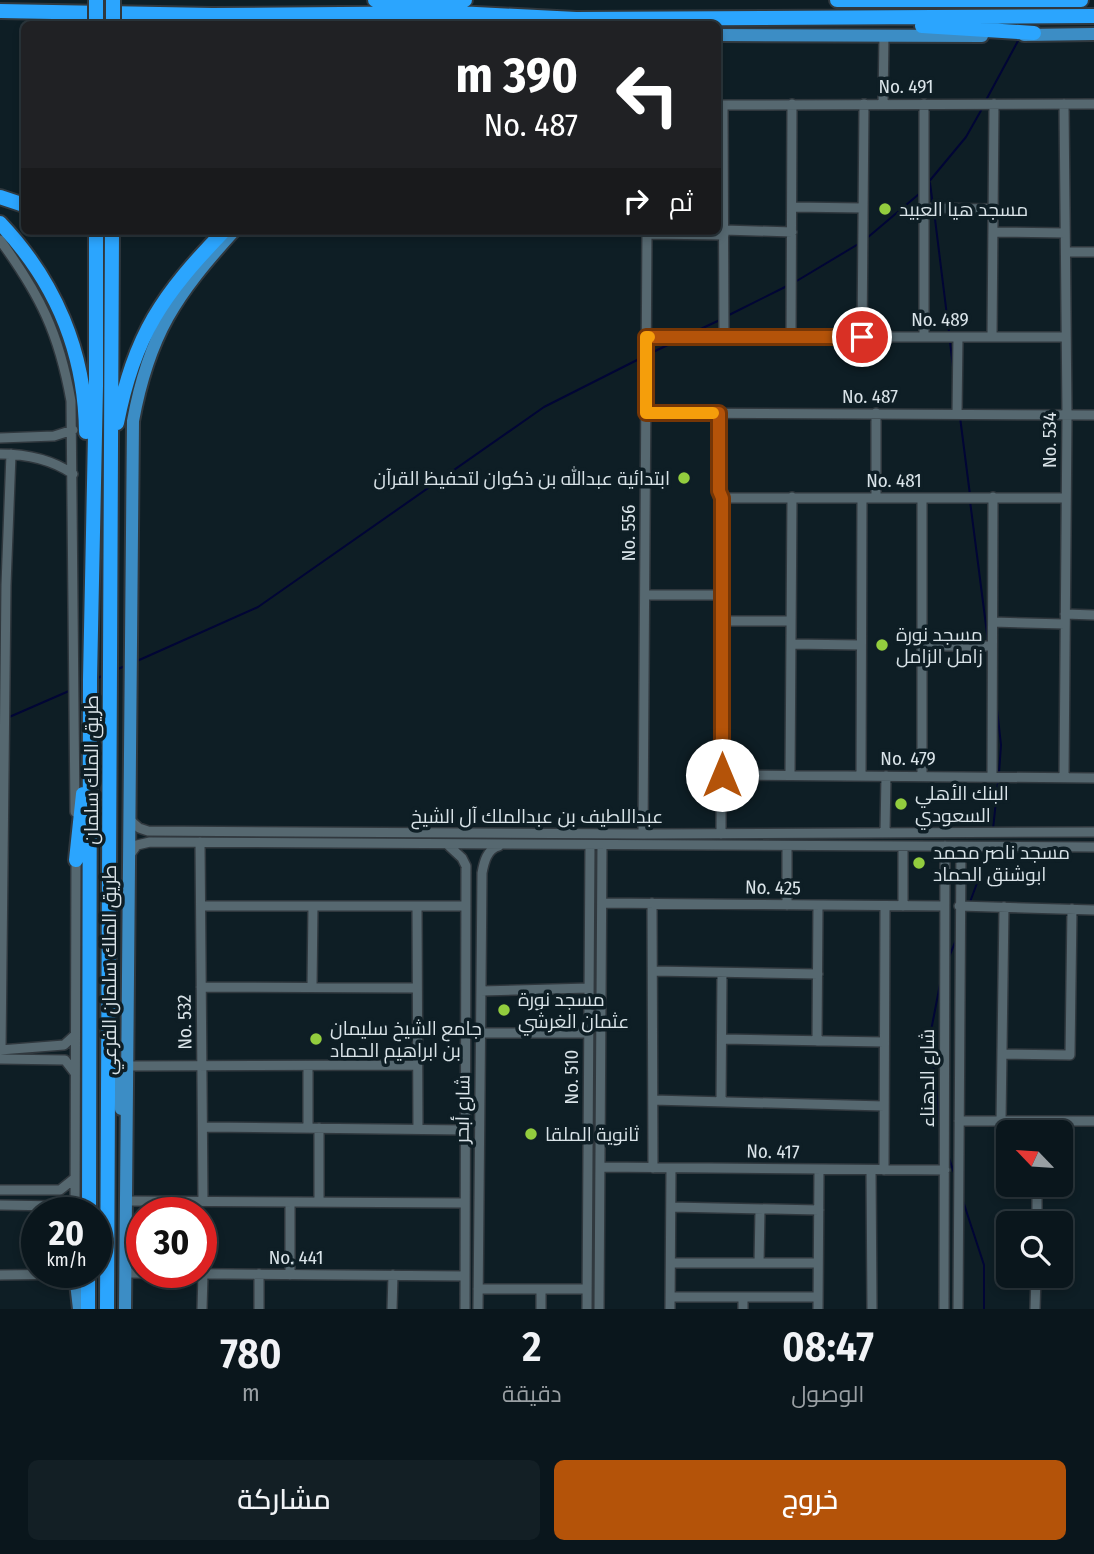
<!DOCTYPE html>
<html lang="ar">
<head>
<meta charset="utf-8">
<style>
  :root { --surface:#0a161c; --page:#131f25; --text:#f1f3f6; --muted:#999fa3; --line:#2a353b; --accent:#b45309 }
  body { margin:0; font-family:"Fira Sans Condensed",Cairo,sans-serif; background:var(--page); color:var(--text); direction:rtl; height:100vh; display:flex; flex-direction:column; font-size:26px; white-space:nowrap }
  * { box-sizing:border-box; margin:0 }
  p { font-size:23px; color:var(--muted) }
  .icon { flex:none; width:38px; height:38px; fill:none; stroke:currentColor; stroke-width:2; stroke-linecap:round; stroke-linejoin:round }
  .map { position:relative; height:1309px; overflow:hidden; direction:ltr }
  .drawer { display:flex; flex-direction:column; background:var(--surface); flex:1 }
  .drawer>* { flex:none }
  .banner { position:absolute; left:21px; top:21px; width:700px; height:214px; border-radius:10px; box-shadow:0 4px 10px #0003,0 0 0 2px var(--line); direction:rtl; background:#202124; color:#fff; overflow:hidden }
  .needle { width:46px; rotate:295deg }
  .tools { position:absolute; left:996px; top:1120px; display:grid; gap:14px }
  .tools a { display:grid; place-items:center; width:77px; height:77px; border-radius:10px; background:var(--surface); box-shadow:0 4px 10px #0003,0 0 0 2px var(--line); font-size:35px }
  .speed { position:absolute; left:21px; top:1197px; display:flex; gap:14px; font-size:35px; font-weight:700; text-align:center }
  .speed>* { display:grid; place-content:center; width:91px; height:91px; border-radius:50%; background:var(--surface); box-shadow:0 4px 10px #0003,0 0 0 2px var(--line); line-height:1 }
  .speed small { font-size:18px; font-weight:400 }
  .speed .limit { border:10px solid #d22; background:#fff; color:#111 }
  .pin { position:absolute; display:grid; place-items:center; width:60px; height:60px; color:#fff; margin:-30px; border:4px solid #fff; border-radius:50%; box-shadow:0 2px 7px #0007 }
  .me { position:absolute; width:77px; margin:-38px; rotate:0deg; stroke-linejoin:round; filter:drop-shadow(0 0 5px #0008) }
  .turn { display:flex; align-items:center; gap:24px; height:147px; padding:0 28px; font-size:32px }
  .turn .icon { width:91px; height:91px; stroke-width:2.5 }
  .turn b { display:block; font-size:49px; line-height:60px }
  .then { display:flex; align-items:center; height:66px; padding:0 28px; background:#0003; gap:14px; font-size:26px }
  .eta { display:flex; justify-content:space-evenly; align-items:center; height:119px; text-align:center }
  .eta b { font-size:42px; font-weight:600; line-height:49px }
  .primary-button { display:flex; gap:14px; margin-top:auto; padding:14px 28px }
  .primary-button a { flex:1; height:80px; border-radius:10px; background:var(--accent); color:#fff; font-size:28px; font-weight:600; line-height:80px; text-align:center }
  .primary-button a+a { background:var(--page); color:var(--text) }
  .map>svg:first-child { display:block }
</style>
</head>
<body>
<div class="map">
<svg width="1094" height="1309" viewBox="0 0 1094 1309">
  <rect width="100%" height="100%" fill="#0e1e25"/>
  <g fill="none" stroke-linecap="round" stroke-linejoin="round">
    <path stroke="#010535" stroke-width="2" d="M 985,102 L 1019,39
      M 930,183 L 933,206
      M 927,184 L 966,137 L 983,107
      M 934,211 L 949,332
      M 867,238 L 919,194
      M 795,282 L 860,243
      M 727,316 L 787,286
      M 692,333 L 722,319
      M 950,342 L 953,367
      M 651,353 L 674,342
      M 960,417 L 970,495
      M 970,501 L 988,641
      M 137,661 L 258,607 L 544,407 L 643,357
      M 118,669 L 125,666
      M 98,678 L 102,676
      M 997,709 L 1001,745 L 999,773
      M 7,718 L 69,691
      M 993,829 L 998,782
      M 970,902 L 989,851
      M 949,957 L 956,940
      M 940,1122 L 930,1036 L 941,979
      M 948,1155 L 955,1176
      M 963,1201 L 984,1265 L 984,1309"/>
    <defs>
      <path id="minor" d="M 883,104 L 884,35
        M 924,104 L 924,337
        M 718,105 L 1094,104
        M 723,105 L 724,337
        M 792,207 L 863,208
        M 924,208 L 993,209
        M 724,230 L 792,232
        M 993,232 L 1065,233
        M 647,234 L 724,235
        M 0,240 C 40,295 59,333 71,401 L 75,812
        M 1066,252 L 1094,252
        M 646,337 L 1066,337
        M 791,337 L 792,104
        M 862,337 L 864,104
        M 992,337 L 994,104
        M 646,413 L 1094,415
        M 719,413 L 719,491 L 722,498 L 721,834
        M 957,414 L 958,337
        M 0,438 L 54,436 L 73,430
        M 0,454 C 27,454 51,459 73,474
        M 722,498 L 1066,498
        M 876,498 L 876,413
        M 645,595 L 722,595
        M 1065,614 L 1094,615
        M 722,621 L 791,621
        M 993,622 L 1065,624
        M 791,644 L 861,645
        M 921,646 L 992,646
        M 722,775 L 1094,778
        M 790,775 L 792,497
        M 861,775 L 862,498
        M 992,775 L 993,497
        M 922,776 L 922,498
        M 1064,777 L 1067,415 L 1064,104
        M 129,819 L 139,828 L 148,831 L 643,834 L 1094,832
        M 885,832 L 886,776
        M 643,834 L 647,231
        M 200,842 L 203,1201
        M 448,845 L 462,858 L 466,866 L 465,1309
        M 129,856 L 137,845 L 150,842 L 1094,847
        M 602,903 L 944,906
        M 652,903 L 653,1168
        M 787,905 L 787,846
        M 201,906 L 466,906
        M 417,906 L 418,1129
        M 903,906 L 903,846
        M 959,906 L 1094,910
        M 653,971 L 818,974
        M 312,986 L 313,906
        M 201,987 L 417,988
        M 481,991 L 589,988
        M 481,1033 L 588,1033
        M 722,1039 L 884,1042
        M 817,1041 L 818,905
        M 0,1050 L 64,1045 L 75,1035
        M 1,1050 L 6,585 L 11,454
        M 1002,1054 L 1070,1055 L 1072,909
        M 0,1059 L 65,1060 L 75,1073
        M 128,1066 L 417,1065
        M 653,1100 L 884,1106
        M 721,1102 L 722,973
        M 959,1121 L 1094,1121
        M 1001,1121 L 1004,907
        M 203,1127 L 465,1130
        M 308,1128 L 308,1066
        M 319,1128 L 319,1202
        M 600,1167 L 945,1170
        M 871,1170 L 872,1309
        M 884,1170 L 885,906
        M 0,1190 L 60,1190 L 75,1178
        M 126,1201 L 465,1203
        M 290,1202 L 290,1275
        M 0,1205 L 59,1206 L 74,1213
        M 671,1207 L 819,1210
        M 75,1213 L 76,858
        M 1037,1223 L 1037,1185
        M 671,1263 L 818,1263
        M 759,1263 L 760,1210
        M 126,1273 L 465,1276
        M 0,1275 L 75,1274
        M 478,1289 L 587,1289
        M 541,1289 L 541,1309
        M 670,1297 L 818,1297
        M 202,1309 L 203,1274
        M 259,1309 L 259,1274
        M 392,1309 L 393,1275
        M 478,1309 L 482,873 C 484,862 487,849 499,846
        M 587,1309 L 590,845
        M 599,1309 L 602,845
        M 670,1309 L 671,1168
        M 743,1309 L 743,1297
        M 818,1309 L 819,1169
        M 944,1309 L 945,846
        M 958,1309 L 961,847
        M 1035,1309 L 1036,1276"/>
      <path id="major" d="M 718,35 L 982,36
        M 1024,35 L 1094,34
        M 113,1058 L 121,1109
        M 75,1274 L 79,1309
        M 125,1309 L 133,421 C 149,334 176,295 234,231"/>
      <path id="highway" d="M 375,0 L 465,0
        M 837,0 L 1081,0
        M 0,11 L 212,15 L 457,13 L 576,19 L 1094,16
        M 922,26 L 1034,33
        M 0,197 L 24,205
        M 0,223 C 55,281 85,352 86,432
        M 117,423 C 134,335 163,294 224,231
        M 76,860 L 83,794
        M 89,1213 L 90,679 L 96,386 L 96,231
        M 88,1309 L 88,1272
        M 107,1309 L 112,231"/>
    </defs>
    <use href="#minor" stroke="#30383e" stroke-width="12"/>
    <use href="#major" stroke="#30383e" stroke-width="16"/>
    <use href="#highway" stroke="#30383e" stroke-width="18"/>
    <use href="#minor" stroke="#566870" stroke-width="9"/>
    <use href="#major" stroke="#3c8dc5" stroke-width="12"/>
    <use href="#highway" stroke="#2ba5fe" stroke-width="14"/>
    <defs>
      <path id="highway-bridge" d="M 96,24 L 96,0
        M 113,24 L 113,0"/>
    </defs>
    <use href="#highway-bridge" stroke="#30383e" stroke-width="18" stroke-linecap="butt"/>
    <use href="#highway-bridge" stroke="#2ba5fe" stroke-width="14"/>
  </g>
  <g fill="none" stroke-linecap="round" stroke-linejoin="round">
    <defs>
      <path id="route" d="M 722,775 L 722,498 L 719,491 L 719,413 L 646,413 L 646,337 L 862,337"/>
    </defs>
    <use href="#route" stroke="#753606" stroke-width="18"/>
    <use href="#route" stroke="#b45309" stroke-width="12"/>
    <path stroke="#f59e0b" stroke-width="12" d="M 649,337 L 646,337 L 646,413 L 713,413"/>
  </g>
  <g fill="#93cd3e" stroke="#0e1e25" stroke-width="2.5">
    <circle cx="885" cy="209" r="7"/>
    <circle cx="684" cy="478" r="7"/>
    <circle cx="882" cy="645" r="7"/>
    <circle cx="901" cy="804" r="7"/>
    <circle cx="919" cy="863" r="7"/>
    <circle cx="504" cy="1010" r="7"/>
    <circle cx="316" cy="1039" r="7"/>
    <circle cx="531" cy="1134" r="7"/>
  </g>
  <g text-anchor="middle" stroke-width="7" stroke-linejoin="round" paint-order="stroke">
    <g font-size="19" fill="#d9e3e8" stroke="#0e1e25">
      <text x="906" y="93">No. 491</text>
      <text x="940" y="326">No. 489</text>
      <text x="870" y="403">No. 487</text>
      <text transform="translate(1049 440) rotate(-90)" y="7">No. 534</text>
      <text x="894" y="487">No. 481</text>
      <text transform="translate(628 533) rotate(-90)" y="7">No. 556</text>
      <text x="908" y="765">No. 479</text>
      <text transform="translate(91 770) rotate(-90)" y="7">طريق الملك سلمان</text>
      <text x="537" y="823">عبداللطيف بن عبدالملك آل الشيخ</text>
      <text transform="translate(773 887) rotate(1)" y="7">No. 425</text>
      <text transform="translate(109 970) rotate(-90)" y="7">طريق الملك سلمان الفرعي</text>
      <text transform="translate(184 1022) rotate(-91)" y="7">No. 532</text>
      <text transform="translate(571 1077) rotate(-90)" y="7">No. 510</text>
      <text transform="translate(927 1078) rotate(-90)" y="7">شارع الدهناء</text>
      <text transform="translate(462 1109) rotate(-89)" y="7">شارع أبحر</text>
      <text transform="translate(773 1151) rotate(1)" y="7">No. 417</text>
      <text x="296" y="1264">No. 441</text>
    </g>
    <g font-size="19" fill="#d9e3e8" stroke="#0e1e25" text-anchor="start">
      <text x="899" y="216">مسجد هيا العبيد</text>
      <text x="670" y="485" text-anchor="end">ابتدائية عبدالله بن ذكوان لتحفيظ القرآن</text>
      <text x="896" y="641">مسجد نورة<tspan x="896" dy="22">زامل الزامل</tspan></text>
      <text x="915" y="800">البنك الأهلي<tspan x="915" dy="22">السعودي</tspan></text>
      <text x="933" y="859">مسجد ناصر محمد<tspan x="933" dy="22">ابوشنق الحماد</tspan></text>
      <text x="518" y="1006">مسجد نورة<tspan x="518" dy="22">عثمان الغرشي</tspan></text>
      <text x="330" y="1035">جامع الشيخ سليمان<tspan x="330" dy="22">بن ابراهيم الحماد</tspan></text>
      <text x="545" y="1141">ثانوية الملقا</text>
    </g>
  </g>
</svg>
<div class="tools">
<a><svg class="needle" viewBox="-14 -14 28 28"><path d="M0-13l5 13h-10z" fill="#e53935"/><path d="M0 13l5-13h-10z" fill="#999fa3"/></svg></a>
<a><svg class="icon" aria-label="search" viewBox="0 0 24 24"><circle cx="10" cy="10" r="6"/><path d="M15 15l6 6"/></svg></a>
</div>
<div class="speed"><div>20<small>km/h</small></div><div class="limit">30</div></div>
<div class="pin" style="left:862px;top:337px;background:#d93025"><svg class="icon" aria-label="arrive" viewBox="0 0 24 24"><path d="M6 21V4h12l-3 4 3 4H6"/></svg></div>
<svg class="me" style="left:722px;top:775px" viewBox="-20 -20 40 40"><circle r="19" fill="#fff"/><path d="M0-13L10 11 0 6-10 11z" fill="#b45309"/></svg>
<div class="banner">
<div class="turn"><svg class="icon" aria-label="left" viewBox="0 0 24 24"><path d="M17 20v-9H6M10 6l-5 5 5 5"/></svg><div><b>390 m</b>No. 487</div></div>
<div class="then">ثم<svg class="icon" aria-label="right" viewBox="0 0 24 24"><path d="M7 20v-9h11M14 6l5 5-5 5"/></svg></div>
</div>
</div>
<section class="drawer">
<div class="eta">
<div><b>08:47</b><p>الوصول</p></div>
<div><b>2</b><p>دقيقة</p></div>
<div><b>780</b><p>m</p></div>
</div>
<div class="primary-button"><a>خروج</a><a>مشاركة</a></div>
</section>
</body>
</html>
